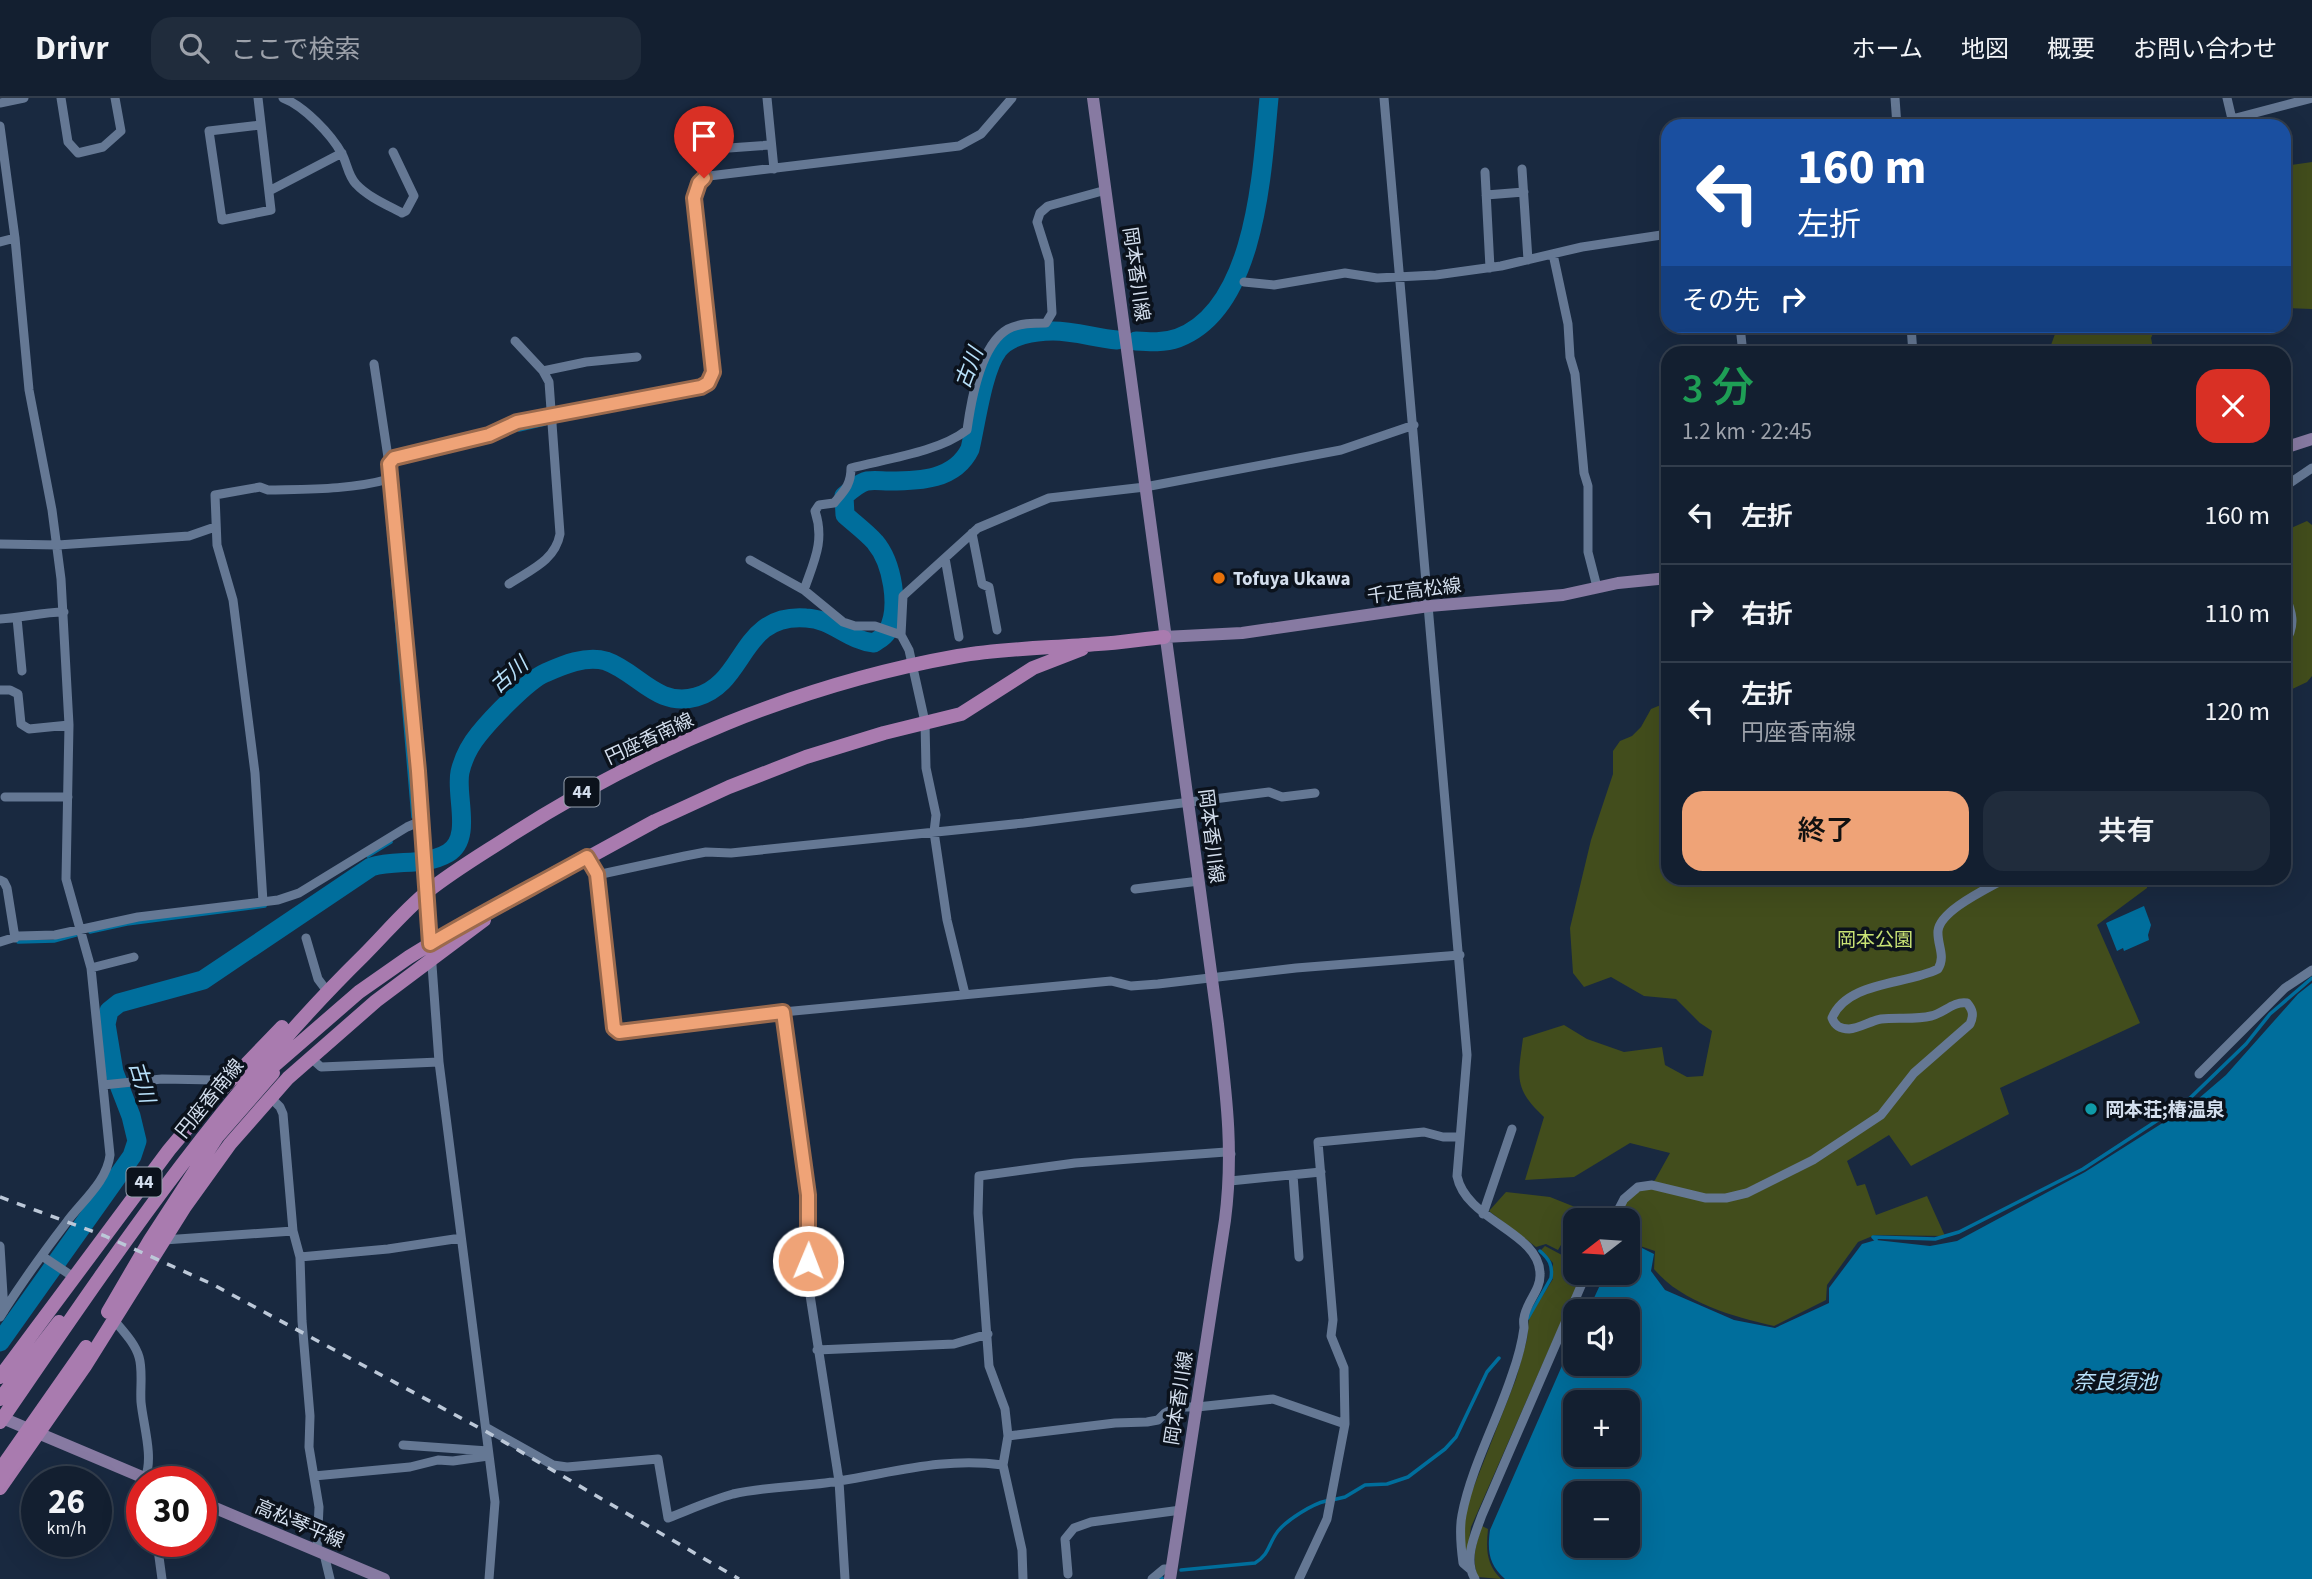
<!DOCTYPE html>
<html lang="ja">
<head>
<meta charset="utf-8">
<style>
  :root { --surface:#131f30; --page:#202c3c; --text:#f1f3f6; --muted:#9da2ab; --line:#323d4c; --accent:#efa377 }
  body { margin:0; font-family:"Source Sans 3","Noto Sans JP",sans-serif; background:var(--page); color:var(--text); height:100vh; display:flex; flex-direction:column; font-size:26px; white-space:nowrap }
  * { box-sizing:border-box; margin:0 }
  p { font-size:23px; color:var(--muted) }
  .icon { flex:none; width:38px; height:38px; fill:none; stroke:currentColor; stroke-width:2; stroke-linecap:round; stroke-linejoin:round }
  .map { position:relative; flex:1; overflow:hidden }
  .drawer { position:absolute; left:1661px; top:248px; width:630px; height:539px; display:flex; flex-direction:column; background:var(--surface); border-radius:21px; box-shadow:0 7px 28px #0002,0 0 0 2px var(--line) }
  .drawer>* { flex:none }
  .hud { position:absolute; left:1661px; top:21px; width:630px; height:214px; border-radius:21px; box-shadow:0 7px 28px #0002,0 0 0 2px var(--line); background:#1a4fa0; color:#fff; overflow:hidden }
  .needle { width:46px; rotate:253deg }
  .fabs { position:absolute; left:1563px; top:1110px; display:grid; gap:14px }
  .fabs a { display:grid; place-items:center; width:77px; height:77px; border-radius:14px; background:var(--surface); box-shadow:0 7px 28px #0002,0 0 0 2px var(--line); font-size:35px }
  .speed { position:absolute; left:21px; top:1368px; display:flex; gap:14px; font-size:35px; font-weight:700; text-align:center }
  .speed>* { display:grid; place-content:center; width:91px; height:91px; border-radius:50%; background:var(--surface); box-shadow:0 7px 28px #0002,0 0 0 2px var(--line); line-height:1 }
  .speed small { font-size:18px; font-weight:400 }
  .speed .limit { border:10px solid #d22; background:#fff; color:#111 }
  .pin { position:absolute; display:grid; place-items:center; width:60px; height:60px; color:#fff; margin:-72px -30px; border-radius:50% 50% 50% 0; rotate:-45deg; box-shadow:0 0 7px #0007 }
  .pin .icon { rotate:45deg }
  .me { position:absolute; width:77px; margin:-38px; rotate:1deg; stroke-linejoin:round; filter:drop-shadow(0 0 5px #0008) }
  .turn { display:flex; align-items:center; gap:24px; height:147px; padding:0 21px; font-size:32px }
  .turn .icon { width:91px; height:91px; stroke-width:2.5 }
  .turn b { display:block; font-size:49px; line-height:60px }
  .then { display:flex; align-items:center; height:66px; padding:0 21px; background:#0003; gap:14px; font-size:26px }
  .round { display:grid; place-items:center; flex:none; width:74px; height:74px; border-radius:21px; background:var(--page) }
  .summary { display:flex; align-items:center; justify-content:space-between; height:119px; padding:0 21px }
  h1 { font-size:42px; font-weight:600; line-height:52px; color:#1e9e55 }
  .button { display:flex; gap:14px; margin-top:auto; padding:14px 21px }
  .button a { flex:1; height:80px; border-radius:21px; background:var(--accent); color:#111; font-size:28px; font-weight:600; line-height:80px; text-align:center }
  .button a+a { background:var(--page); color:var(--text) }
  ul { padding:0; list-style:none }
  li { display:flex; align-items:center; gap:21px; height:98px; padding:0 21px; border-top:2px solid var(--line) }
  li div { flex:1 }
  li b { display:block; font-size:26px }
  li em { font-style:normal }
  header { display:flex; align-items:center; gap:42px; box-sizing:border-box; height:98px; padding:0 35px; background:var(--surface); border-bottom:2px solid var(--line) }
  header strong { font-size:33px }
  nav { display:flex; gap:38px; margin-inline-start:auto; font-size:24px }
  .search { width:490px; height:63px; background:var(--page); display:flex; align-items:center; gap:18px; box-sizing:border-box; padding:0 24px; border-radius:21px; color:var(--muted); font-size:26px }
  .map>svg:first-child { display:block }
</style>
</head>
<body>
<header>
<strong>Drivr</strong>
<div class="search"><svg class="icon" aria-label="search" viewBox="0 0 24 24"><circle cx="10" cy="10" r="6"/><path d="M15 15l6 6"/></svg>ここで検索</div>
<nav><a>ホーム</a><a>地図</a><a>概要</a><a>お問い合わせ</a></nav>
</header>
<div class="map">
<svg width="2312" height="1481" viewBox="0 0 2312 1481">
  <rect width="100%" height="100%" fill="#192940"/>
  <path fill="#424d1c" d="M 2312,64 L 2312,211 L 2284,210 L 2284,68 Z
    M 2058,228 L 2156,228 L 2151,240 L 2154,255 L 2048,255 Z
    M 2307,423 L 2312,427 L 2312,578 L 2307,584 L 2284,595 L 2284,433 Z
    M 1668,604 L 1668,780 L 2148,781 L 2147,790 L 2097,827 L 2140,925 L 2000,990 L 2009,1016 L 1911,1068 L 1889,1037 L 1847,1063 L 1857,1088 L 1865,1086 L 1876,1117 L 1927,1098 L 1945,1138 L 1875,1137 L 1858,1144 L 1827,1187 L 1826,1202 L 1774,1228 C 1734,1219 1681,1204 1654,1171 L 1655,1153 L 1637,1147 L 1628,1149 L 1628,1122 L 1597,1122 L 1655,1082 L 1670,1055 L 1630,1045 L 1574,1079 L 1525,1082 L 1544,1019 C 1513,990 1518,979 1523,940 L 1564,927 L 1587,941 L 1624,954 L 1662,949 L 1665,967 L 1687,979 L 1703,978 L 1712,933 L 1700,925 L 1676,901 L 1644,898 L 1611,879 L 1584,889 L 1573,875 L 1570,830 L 1591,742 L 1613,676 L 1613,653 L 1620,643 L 1632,638 L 1641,629 L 1651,611 Z
    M 1506,1094 L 1550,1099 L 1575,1109 L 1568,1135 L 1558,1152 L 1546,1146 L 1536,1149 L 1489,1113 Z
    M 1545,1148 L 1575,1164 L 1575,1174 L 1583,1174 L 1471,1429 L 1466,1462 L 1462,1430 L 1471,1396 L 1516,1281 L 1527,1241 L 1529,1219 L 1553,1181 L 1553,1165 L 1541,1152 Z
    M 1482,1428 L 1488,1431 C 1486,1451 1486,1466 1501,1481 L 1478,1479 C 1471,1461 1476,1446 1482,1428 Z"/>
  <path fill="#006e9c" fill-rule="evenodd" d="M 2144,808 L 2151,827 L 2148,837 L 2149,842 L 2124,853 L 2123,850 L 2117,853 L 2106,825 Z
    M 2312,885 L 2312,1481 L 1505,1481 C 1489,1467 1487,1453 1490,1432 L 1575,1238 L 1575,1265 L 1628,1265 L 1628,1213 L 1588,1213 L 1606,1174 L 1628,1174 L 1628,1151 L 1640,1149 L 1654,1156 L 1651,1173 L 1665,1192 L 1734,1222 L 1775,1230 L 1829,1205 L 1829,1190 L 1862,1146 L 1876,1142 L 1930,1148 L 1957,1143 L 2085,1074 L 2191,1007 L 2226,977 L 2298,896 ZM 1575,1304 L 1628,1304 L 1628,1356 L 1575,1356 ZM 1575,1395 L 1628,1395 L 1628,1447 L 1575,1447 Z"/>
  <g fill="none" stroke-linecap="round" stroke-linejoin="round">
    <path stroke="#006e9c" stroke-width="3.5" d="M 556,323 L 620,309
      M 519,332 L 545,326
      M 399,353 L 456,340
      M 385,389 L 413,719
      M 368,758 L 391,744
      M 90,834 L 127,826 L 265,808
      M 18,844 L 54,843 L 76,837
      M 1876,1142 L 1873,1139 L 1935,1141 L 1959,1134 L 2083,1071 L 2187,1003 L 2246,946 L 2270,916 L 2312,880
      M 1528,1220 L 1551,1180 C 1553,1167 1549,1161 1540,1153
      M 1332,1402 L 1345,1399 L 1365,1387 L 1387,1386 L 1408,1379 L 1445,1351 L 1456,1339 L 1487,1274 L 1499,1260
      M 1181,1472 L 1255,1465 C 1270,1456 1268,1446 1278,1433 C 1287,1422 1312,1406 1326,1403
      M 1161,1481 L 1162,1480"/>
    <path stroke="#006e9c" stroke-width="19" d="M 1136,243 C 1150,244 1164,245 1178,240 C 1257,210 1262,71 1269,0
      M 0,1244 L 132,1058 L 137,1043 L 131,1018 L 114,974 L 106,926 L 109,913 L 119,905 L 203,882 L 371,769 C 396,761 424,769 448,755 C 473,740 455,697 460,674 C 463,661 470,647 479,636 C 491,621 528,582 545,575 C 563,567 586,557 606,563 C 638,574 657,610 696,599 C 747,585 739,515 806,520 C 833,521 847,542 874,545 C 878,542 884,539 887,534 C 901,510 892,464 875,444 C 866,434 855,426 845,417 L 844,398 C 851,392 859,385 867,383 C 874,382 882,383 889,383 C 920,383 955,382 970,351 C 976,326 983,271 998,252 C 1009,237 1035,233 1053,233 C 1074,233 1096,240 1117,242"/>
    <path stroke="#657894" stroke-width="9" d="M 61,0 L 68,44 L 78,55 L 103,49 L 121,33 L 115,0
      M 258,0 L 271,112 L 222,122 L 209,33 L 260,27
      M 283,0 C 304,8 331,36 342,56 C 347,65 348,78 356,86 C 368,99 387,107 402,115 L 406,113 L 414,98 L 393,54
      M 767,0 L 774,71
      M 1384,0 L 1467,957 L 1457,1078 C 1466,1123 1540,1134 1540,1176 C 1541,1192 1526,1204 1524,1220 C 1523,1223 1524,1227 1524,1230 C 1522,1245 1517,1263 1512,1277 C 1497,1323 1471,1370 1462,1417 C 1459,1432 1461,1450 1463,1465 L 1470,1471
      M 1895,0 L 1897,28
      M 2227,0 L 2232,21
      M 0,5 L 24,0
      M 0,28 L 15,140 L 29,292 L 52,412 L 61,481 L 69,627 L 66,781 L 91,870 L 110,1057 C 107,1084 81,1104 66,1125 C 43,1155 20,1187 0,1219
      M 2216,28 L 2232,21 L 2312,0
      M 729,50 L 770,47
      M 1522,71 L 1528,162
      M 1485,74 L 1490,170
      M 271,92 L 342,55
      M 1486,97 L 1524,94
      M 0,144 L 15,140
      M 1553,156 L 1568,226 L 1570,259 L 1575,276 L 1584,375 L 1588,388 L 1588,454 L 1597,489
      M 1244,184 L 1274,187 L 1345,175 L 1377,180 L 1436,177 L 1501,168 L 1582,149 L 1668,136
      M 1740,228 L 1743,256
      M 1911,228 L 1913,256
      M 374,266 L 389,366
      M 543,273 L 586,264 L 637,259
      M 2284,389 L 2312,370
      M 972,435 L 982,486 L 989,489 L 997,532
      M 0,446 L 58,447 L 189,438 L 215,429
      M 945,460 L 959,539
      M 750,462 L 804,492 L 843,524 L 855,528 L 875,528 L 901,537 L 909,552 L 925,624 L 926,670 L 936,717 L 934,734 L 947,822 L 965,896
      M 509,486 C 530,472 555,463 560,436 L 549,284 L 543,273 L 515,243
      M 804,492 C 814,463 825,443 815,413 L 819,407 L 834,405 C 844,393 851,387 851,370 C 886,361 939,354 967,332 C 971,303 980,247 1008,231 C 1019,225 1034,225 1046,225 L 1052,215 L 1049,162 L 1037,124 L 1040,115 L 1048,108 L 1106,92
      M 2284,495 C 2292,513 2297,528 2284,545
      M 17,520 L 22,573
      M 0,521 C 22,520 42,514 64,514
      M 901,537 L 903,498 L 978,430 L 1049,400 L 1145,389 L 1341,352 L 1414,327
      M 0,592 L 10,592 L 18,596 L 21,626 L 29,631 L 69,627
      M 5,699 L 68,699
      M 587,759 L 597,777 L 613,930 L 619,934 L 783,914 L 1111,883 L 1131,888 L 1158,886 L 1296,870 L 1460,857
      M 597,777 L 685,758 L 706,754 L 731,755 L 1024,725 L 1269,694 L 1282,699 L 1315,695
      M 0,782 L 4,784 L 7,790 L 15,840
      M 1135,791 L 1199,783
      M 263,804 L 255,675 L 233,502 L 217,447 L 215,397 L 260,389 L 268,392 C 308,391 350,392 389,381
      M 306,840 L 318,881 L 327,893
      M 0,844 L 19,838 L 55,837 L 138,819 L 278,802 L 299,795 L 407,729 L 421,723
      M 91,870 L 134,859
      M 783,914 L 809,1097 L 810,1197 L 839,1383 L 845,1481
      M 311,960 L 321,969 L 439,964
      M 2199,976 L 2285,890 L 2312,872
      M 103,987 L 162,981 L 216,982 L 224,989
      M 271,1000 L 280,1009 L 283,1016 L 293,1133 L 300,1159 L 302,1223 L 310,1318 L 309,1349 L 319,1409 L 317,1453
      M 1293,1077 L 1299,1159
      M 1230,1083 L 1321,1074
      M 1483,1116 L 1512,1031
      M 1613,1122 L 1624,1101 L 1638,1089 L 1652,1087 L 1706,1100 L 1726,1100 L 1747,1095 L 1813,1062 L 1881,1017 L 1914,975 L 1970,926 C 1974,917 1973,912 1967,905 C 1953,903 1944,915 1931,918 C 1915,922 1897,919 1881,921 C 1870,923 1860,930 1849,931 C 1840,931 1835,928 1832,920 C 1847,883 1906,887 1938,871 C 1946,858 1937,847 1938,833 C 1940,812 1989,790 2006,780
      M 164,1142 L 293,1133
      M 0,1148 L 4,1213
      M 42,1158 L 75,1180
      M 300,1159 L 388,1151 L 461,1140
      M 114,1222 C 123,1233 135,1245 139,1259 C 143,1272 140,1290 141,1304 C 143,1326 154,1360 145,1380
      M 817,1252 L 954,1246 L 988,1236
      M 487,1330 L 553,1367 L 567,1369 L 658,1361 L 668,1420 C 689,1412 711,1402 733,1396 C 768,1388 804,1389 839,1383 C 896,1374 944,1359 1003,1367
      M 1008,1338 L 1115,1325 L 1147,1324 L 1158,1322 L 1165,1315 L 1177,1309 L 1197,1309 L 1273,1301 L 1345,1326
      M 403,1347 L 488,1353
      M 314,1378 L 410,1369 L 438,1362 L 453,1363 L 488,1358
      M 157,1444 L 162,1481
      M 324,1456 L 330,1481
      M 1068,1476 L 1065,1441 L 1074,1430 L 1091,1424 L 1181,1412
      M 489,1481 L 495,1404 L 439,964 L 418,673 L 389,366 L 394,360 L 489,337 L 517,324 L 701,289 L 708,285 L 713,274 L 694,100 L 699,84 L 709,78 L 959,48 L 981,36 L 1012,0
      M 1023,1481 L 1022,1452 L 1003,1367 L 1008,1338 L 1005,1311 L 989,1268 L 978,1115 L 979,1078 L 1075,1065 L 1226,1054 L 1231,1056
      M 1152,1481 L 1164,1471 L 1171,1471
      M 1299,1481 L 1327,1421 L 1345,1326 L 1344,1270 L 1331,1238 L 1333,1222 L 1318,1044 L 1424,1034 L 1443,1039 L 1459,1039
      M 1475,1481 C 1463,1462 1475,1436 1482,1417 L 1587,1174"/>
    <path stroke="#877aa2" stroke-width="12" d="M 1093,0 L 1218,926 C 1226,995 1234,1052 1225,1122 L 1170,1481
      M 2284,350 L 2312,341
      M 1164,539 L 1242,535 L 1429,508 L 1563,497 L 1618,485 L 1668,480
      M 0,1319 L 154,1384
      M 201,1404 L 384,1481"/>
    <path stroke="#a97baf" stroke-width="14" d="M 261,979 L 359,894 L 409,859 L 471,821 L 507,804 L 655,723 L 729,689 L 806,659 L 884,635 L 961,616 L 1033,570 L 1082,551
      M 108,1214 L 150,1142 L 217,1039 L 273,975
      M 0,1279 L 169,1052 L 205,1009 L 282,929
      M 0,1301 L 59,1224
      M 0,1324 C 112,1161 222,996 364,857 C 385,836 404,813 427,794 C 453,773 484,755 513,736 C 648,650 800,586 958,558 C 1004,550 1051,550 1098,546 C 1120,545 1142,541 1164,539
      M 0,1372 L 86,1249
      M 0,1390 L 85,1268 L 184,1110 L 230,1046 L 288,980 L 376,903 L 484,822"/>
    <path stroke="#bcc8d8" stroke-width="3.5" stroke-dasharray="9 9" stroke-linecap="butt" d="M 0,1099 L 105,1138 L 212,1186 L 487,1334 L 739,1481"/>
  </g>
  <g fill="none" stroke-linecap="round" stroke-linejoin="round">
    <defs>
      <path id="route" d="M 704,80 L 699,85 L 694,100 L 713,274 L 708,285 L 701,289 L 517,324 L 489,337 L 394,360 L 389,366 L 418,673 L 430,846 C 482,815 535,788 587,759 L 597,776 L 614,930 L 619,934 L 783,914 L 808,1097 L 808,1163"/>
    </defs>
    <use href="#route" stroke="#9b6a4d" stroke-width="18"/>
    <use href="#route" stroke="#efa377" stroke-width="12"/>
  </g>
  <circle fill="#e8710a" stroke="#0b121c" stroke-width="2.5" cx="1219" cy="480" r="7"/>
  <circle fill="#0f9aa8" stroke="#0b121c" stroke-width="2.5" cx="2091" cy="1011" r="7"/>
  <g text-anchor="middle" stroke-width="7" stroke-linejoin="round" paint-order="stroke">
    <g fill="#0b121c" stroke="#97a1ae" stroke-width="2">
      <rect x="564.5" y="679.5" width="35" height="29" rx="5"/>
      <rect x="126.5" y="1069.5" width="35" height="29" rx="5"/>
    </g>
    <g font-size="18" font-weight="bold" fill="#d3deed">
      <text x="582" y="700">44</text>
      <text x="144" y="1090">44</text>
    </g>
    <g font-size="19" fill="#d3deed" stroke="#0b121c">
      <text transform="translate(1137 176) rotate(82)" y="7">岡本香川線</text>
      <text transform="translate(1414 492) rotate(-7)" y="7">千疋高松線</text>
      <text transform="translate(649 640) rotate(-25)" y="7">円座香南線</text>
      <text transform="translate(1212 738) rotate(83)" y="7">岡本香川線</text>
      <text transform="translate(209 1000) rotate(-51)" y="7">円座香南線</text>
      <text transform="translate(1178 1300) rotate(-81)" y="7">岡本香川線</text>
      <text transform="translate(300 1425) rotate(23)" y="7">高松琴平線</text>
    </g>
    <g font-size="19" font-weight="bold" fill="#d3deed" stroke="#0b121c" text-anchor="start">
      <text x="1233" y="487">Tofuya Ukawa</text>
      <text x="2105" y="1018">岡本荘;椿温泉</text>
    </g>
    <g font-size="19" fill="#c9e375" stroke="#0b121c">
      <text x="1875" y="848">岡本公園</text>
    </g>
    <g font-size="21" font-style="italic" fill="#b7e0fa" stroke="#0b121c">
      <text transform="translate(969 270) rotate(-69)" y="7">古川</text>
      <text transform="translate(509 577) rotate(-41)" y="7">古川</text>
      <text transform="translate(142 984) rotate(73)" y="7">古川</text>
      <text x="2115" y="1291">奈良須池</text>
    </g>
  </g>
</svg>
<div class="fabs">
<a><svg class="needle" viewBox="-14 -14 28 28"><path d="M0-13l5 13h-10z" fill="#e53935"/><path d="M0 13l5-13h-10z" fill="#9da2ab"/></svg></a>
<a><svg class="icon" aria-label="sound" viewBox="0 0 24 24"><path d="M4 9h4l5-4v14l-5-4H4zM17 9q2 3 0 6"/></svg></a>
<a>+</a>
<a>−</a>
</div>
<div class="speed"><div>26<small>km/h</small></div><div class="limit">30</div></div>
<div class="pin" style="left:704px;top:80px;background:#d93025"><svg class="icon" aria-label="arrive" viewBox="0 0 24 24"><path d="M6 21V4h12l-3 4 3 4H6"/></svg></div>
<svg class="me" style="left:808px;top:1163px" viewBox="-20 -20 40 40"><circle r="17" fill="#efa377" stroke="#fff" stroke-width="3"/><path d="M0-11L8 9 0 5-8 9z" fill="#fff"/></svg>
<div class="hud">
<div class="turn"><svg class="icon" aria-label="left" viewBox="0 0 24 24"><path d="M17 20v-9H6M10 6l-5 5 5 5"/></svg><div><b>160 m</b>左折</div></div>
<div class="then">その先<svg class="icon" aria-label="right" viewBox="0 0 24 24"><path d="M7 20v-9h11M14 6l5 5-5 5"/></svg></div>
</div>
<section class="drawer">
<div class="summary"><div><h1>3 分</h1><p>1.2 km · 22:45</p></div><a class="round" style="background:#d93025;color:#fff"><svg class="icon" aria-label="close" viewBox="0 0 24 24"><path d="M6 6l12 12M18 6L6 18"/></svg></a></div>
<ul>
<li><svg class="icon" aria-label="left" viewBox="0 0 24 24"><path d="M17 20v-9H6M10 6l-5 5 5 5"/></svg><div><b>左折</b></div><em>160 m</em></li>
<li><svg class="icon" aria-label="right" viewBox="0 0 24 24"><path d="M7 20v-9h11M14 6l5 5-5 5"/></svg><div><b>右折</b></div><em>110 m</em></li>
<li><svg class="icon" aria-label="left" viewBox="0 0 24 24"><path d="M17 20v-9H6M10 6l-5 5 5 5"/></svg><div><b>左折</b><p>円座香南線</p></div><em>120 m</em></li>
</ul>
<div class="button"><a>終了</a><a>共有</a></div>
</section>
</div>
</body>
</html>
